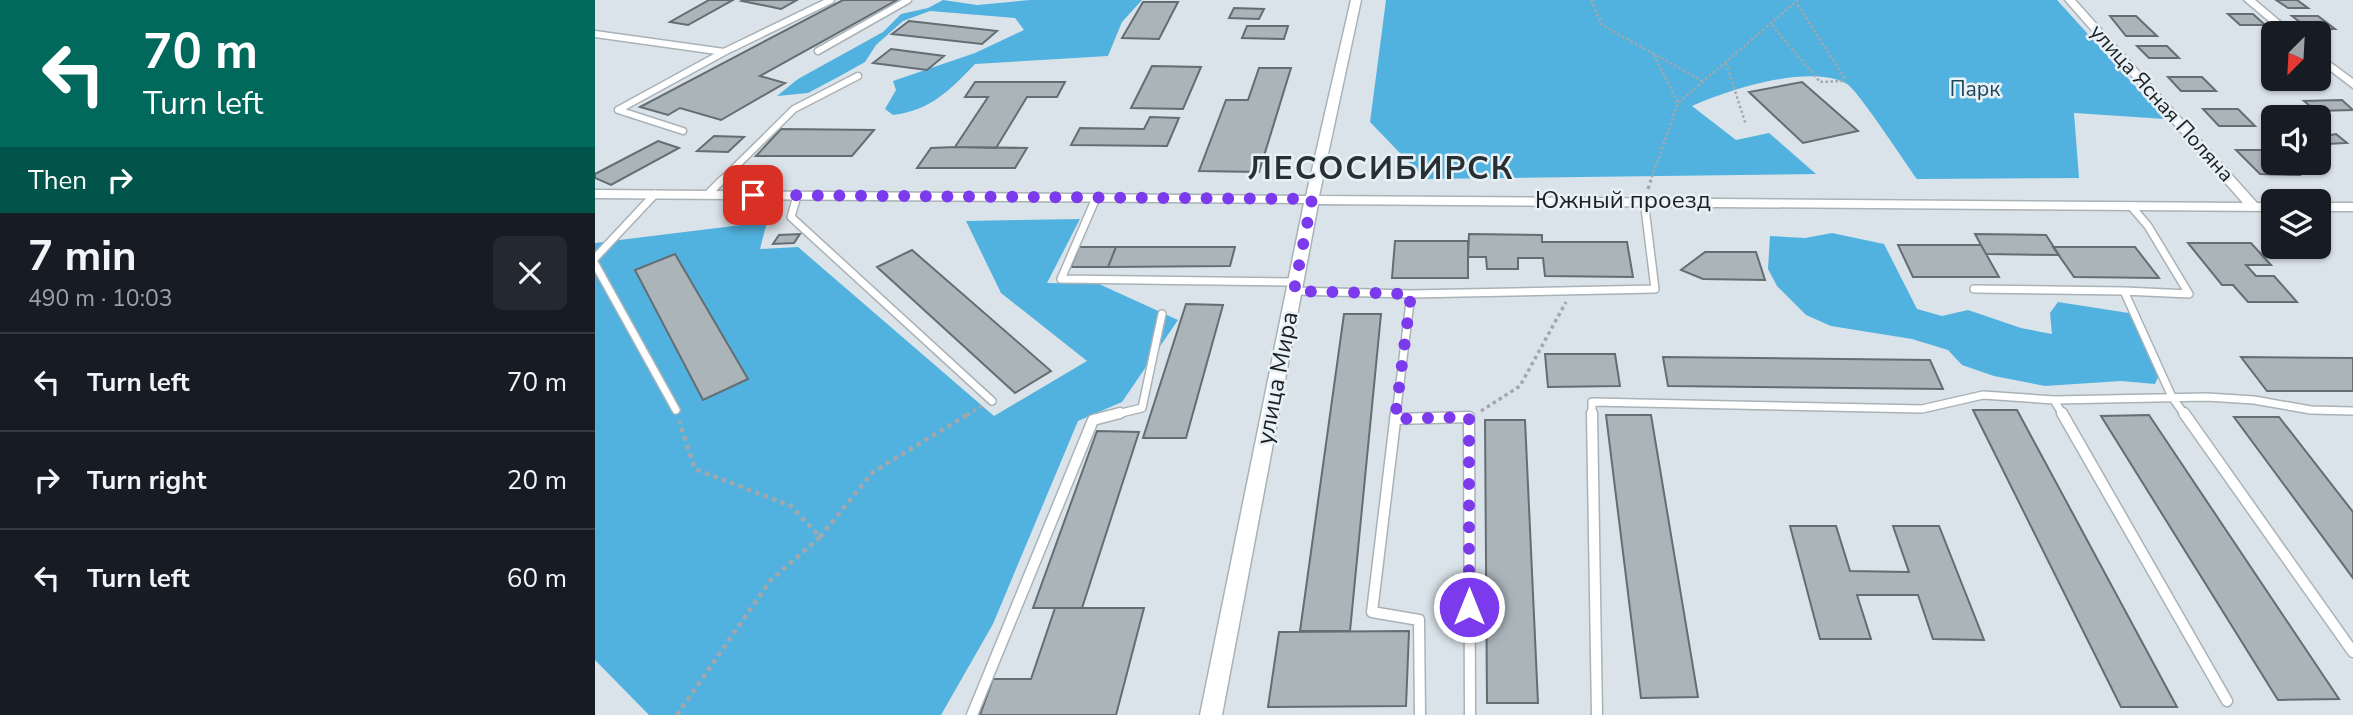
<!DOCTYPE html>
<html lang="en">
<head>
<meta charset="utf-8">
<style>
  :root { --surface:#171b24; --page:#242831; --text:#f1f3f6; --muted:#9ea1a6; --line:#363941 }
  body { margin:0; font-family:"Nunito Sans",sans-serif; background:var(--page); color:var(--text); height:100vh; display:flex; flex-direction:column; font-size:26px; white-space:nowrap }
  * { box-sizing:border-box; margin:0 }
  p { font-size:23px; color:var(--muted) }
  .icon { flex:none; width:38px; height:38px; fill:none; stroke:currentColor; stroke-width:2; stroke-linecap:round; stroke-linejoin:round }
  .map { position:relative; flex:1; overflow:hidden }
  .sheet { display:flex; flex-direction:column; background:var(--surface); width:595px }
  .sheet>* { flex:none }
  .banner { background:#00695c; color:#fff; overflow:hidden }
  .needle { width:46px; rotate:204deg }
  .tools { position:absolute; left:1666px; top:21px; display:grid; gap:14px }
  .tools a { display:grid; place-items:center; width:70px; height:70px; border-radius:10px; background:var(--surface); box-shadow:0 2px 5px #0004; font-size:35px }
  .pin { position:absolute; display:grid; place-items:center; width:60px; height:60px; color:#fff; margin:-30px; border-radius:14px; box-shadow:0 4px 10px #0006 }
  .me { position:absolute; width:77px; margin:-38px; rotate:0deg; stroke-linejoin:round; filter:drop-shadow(0 0 5px #0008) }
  .turn { display:flex; align-items:center; gap:24px; height:147px; padding:0 28px; font-size:32px }
  .turn .icon { width:91px; height:91px; stroke-width:2.5 }
  .turn b { display:block; font-size:49px; line-height:60px }
  .then { display:flex; align-items:center; height:66px; padding:0 28px; background:#0003; gap:14px; font-size:26px }
  .round { display:grid; place-items:center; flex:none; width:74px; height:74px; border-radius:10px; background:var(--page) }
  .headline { display:flex; align-items:center; justify-content:space-between; height:119px; padding:0 28px }
  h1 { font-size:42px; font-weight:700; line-height:52px }
  ul { padding:0; list-style:none }
  li { display:flex; align-items:center; gap:21px; height:98px; padding:0 28px; border-top:2px solid var(--line) }
  li div { flex:1 }
  li b { display:block; font-size:26px }
  li em { font-style:normal }
  main { display:flex; flex:1; min-height:0 }
  .map>svg:first-child { display:block }
</style>
</head>
<body>
<main>
<section class="sheet">
<div class="banner">
<div class="turn"><svg class="icon" aria-label="left" viewBox="0 0 24 24"><path d="M17 20v-9H6M10 6l-5 5 5 5"/></svg><div><b>70 m</b>Turn left</div></div>
<div class="then">Then<svg class="icon" aria-label="right" viewBox="0 0 24 24"><path d="M7 20v-9h11M14 6l5 5-5 5"/></svg></div>
</div>
<div class="headline"><div><h1>7 min</h1><p>490 m · 10:03</p></div><a class="round"><svg class="icon" aria-label="close" viewBox="0 0 24 24"><path d="M6 6l12 12M18 6L6 18"/></svg></a></div>
<ul>
<li><svg class="icon" aria-label="left" viewBox="0 0 24 24"><path d="M17 20v-9H6M10 6l-5 5 5 5"/></svg><div><b>Turn left</b></div><em>70 m</em></li>
<li><svg class="icon" aria-label="right" viewBox="0 0 24 24"><path d="M7 20v-9h11M14 6l5 5-5 5"/></svg><div><b>Turn right</b></div><em>20 m</em></li>
<li><svg class="icon" aria-label="left" viewBox="0 0 24 24"><path d="M17 20v-9H6M10 6l-5 5 5 5"/></svg><div><b>Turn left</b></div><em>60 m</em></li>
</ul>
</section>
<div class="map">
<svg width="1758" height="715" viewBox="0 0 1758 715">
  <rect width="100%" height="100%" fill="#dae3e9"/>
  <path fill="#52b2df" d="M 348,0 L 382,5 L 435,0 L 547,0 L 527,22 L 513,56 L 380,64 C 354,91 336,110 298,115 L 290,109 L 301,90 L 298,81 L 380,53 L 429,30 L 420,18 L 335,11 L 308,21 L 281,45 L 270,62 L 245,76 L 213,93 L 182,96 L 203,79 L 288,32 L 306,14 L 333,8 Z
    M 791,0 L 1462,0 L 1570,119 L 1479,113 L 1484,178 L 1322,179 C 1311,164 1262,89 1252,84 C 1215,63 1133,90 1097,106 L 1141,140 L 1174,133 L 1221,174 L 830,179 L 775,122 Z
    M 485,219 L 452,283 L 504,284 L 583,320 L 527,402 L 483,421 L 398,624 L 346,715 L 54,715 L 0,660 L 0,243 L 172,222 L 165,249 L 203,247 L 399,416 L 492,361 L 406,293 L 371,221 Z
    M 1237,233 L 1289,244 L 1322,309 L 1347,316 L 1373,310 L 1426,328 L 1457,334 L 1455,313 L 1463,302 L 1540,314 L 1548,341 L 1565,373 L 1560,384 L 1526,381 L 1450,386 L 1399,376 L 1367,365 L 1353,350 L 1317,339 L 1236,326 L 1211,315 L 1182,286 L 1173,269 L 1175,236 L 1210,238 Z"/>
  <path fill="#aab4b9" stroke="#646d72" stroke-width="2" d="M 114,0 L 138,0 L 93,25 L 75,22 Z
    M 150,0 L 202,0 L 186,9 L 147,1 Z
    M 248,0 L 302,0 L 165,76 L 190,83 L 126,120 L 85,108 L 73,115 L 45,107 Z
    M 1681,0 L 1702,0 L 1713,8 L 1693,8 Z
    M 548,2 L 583,2 L 564,39 L 527,38 Z
    M 639,8 L 669,9 L 664,19 L 634,18 Z
    M 1633,14 L 1658,14 L 1670,25 L 1645,25 Z
    M 1515,16 L 1541,16 L 1562,36 L 1531,36 Z
    M 1697,16 L 1723,16 L 1740,29 L 1714,29 Z
    M 314,21 L 402,31 L 387,44 L 297,34 Z
    M 652,26 L 693,26 L 689,39 L 647,38 Z
    M 1542,46 L 1572,46 L 1584,58 L 1554,58 Z
    M 296,49 L 349,56 L 332,70 L 278,63 Z
    M 557,66 L 606,67 L 588,109 L 536,108 Z
    M 664,68 L 696,68 L 664,172 L 604,171 L 631,100 L 653,100 Z
    M 1573,77 L 1607,77 L 1621,91 L 1586,91 Z
    M 380,82 L 470,82 L 462,97 L 432,97 L 401,148 L 360,147 L 393,97 L 370,97 Z
    M 1207,82 L 1263,131 L 1208,143 L 1154,92 Z
    M 1747,100 L 1758,110 L 1721,111 L 1709,101 Z
    M 1608,109 L 1643,109 L 1660,126 L 1624,126 Z
    M 555,117 L 584,118 L 572,146 L 476,145 L 485,128 L 549,129 Z
    M 186,129 L 279,130 L 257,156 L 161,156 Z
    M 1741,134 L 1752,143 L 1732,144 L 1724,137 Z
    M 119,136 L 149,137 L 133,152 L 102,151 Z
    M 63,141 L 84,148 L 16,185 L 0,178 L 0,174 Z
    M 336,148 L 360,147 L 432,148 L 420,168 L 322,168 Z
    M 1641,150 L 1678,150 L 1678,163 L 1692,163 L 1704,175 L 1665,174 Z
    M 205,234 L 199,243 L 178,244 L 184,235 Z
    M 874,234 L 947,235 L 947,242 L 1032,242 L 1038,277 L 950,276 L 948,258 L 923,258 L 923,269 L 892,269 L 891,257 L 873,257 Z
    M 1380,234 L 1451,235 L 1464,255 L 1391,254 Z
    M 800,241 L 873,241 L 873,278 L 797,278 Z
    M 1593,243 L 1656,243 L 1676,265 L 1651,265 L 1661,276 L 1679,276 L 1702,302 L 1653,302 L 1638,285 L 1627,285 Z
    M 1303,245 L 1386,245 L 1404,277 L 1318,277 Z
    M 484,247 L 521,247 L 513,267 L 476,267 Z
    M 521,247 L 640,247 L 635,266 L 513,267 Z
    M 1458,247 L 1540,247 L 1564,278 L 1479,277 Z
    M 317,250 L 456,371 L 420,393 L 282,267 Z
    M 1110,252 L 1161,252 L 1170,280 L 1108,279 L 1086,270 Z
    M 80,254 L 153,379 L 108,400 L 40,270 Z
    M 591,304 L 628,305 L 591,438 L 548,438 Z
    M 749,314 L 786,314 L 755,631 L 705,631 Z
    M 950,354 L 1020,354 L 1025,386 L 953,387 Z
    M 1068,357 L 1335,360 L 1348,389 L 1073,386 Z
    M 1646,357 L 1758,358 L 1758,391 L 1672,391 Z
    M 1378,410 L 1422,410 L 1582,707 L 1526,707 Z
    M 1011,415 L 1056,415 L 1103,697 L 1046,698 Z
    M 1554,415 L 1744,699 L 1683,700 L 1506,416 Z
    M 1639,417 L 1684,417 L 1758,512 L 1758,578 Z
    M 890,420 L 930,420 L 943,703 L 892,703 Z
    M 502,431 L 544,432 L 487,608 L 438,608 Z
    M 1195,526 L 1241,526 L 1255,571 L 1314,572 L 1298,526 L 1344,526 L 1389,640 L 1338,639 L 1323,595 L 1262,595 L 1276,639 L 1225,639 Z
    M 460,608 L 549,608 L 521,715 L 385,715 L 398,679 L 436,679 Z
    M 814,631 L 811,706 L 673,707 L 684,632 Z"/>
  <g fill="none" stroke-linecap="round" stroke-linejoin="round">
    <defs>
      <path id="service-far2" d="M 0,34 L 129,52 L 236,0
        M 223,51 L 313,0
        M 88,131 L 23,110 L 129,52
        M 125,182 L 199,109 L 263,76"/>
      <path id="service-far1" d="M 113,194 L 127,180
        M 202,196 L 196,217 L 397,401
        M 501,198 L 466,279 L 700,282
        M 1536,206 L 1553,226 L 1594,294 L 1529,291 L 1577,397 L 1590,415
        M 0,258 L 60,194
        M 0,264 L 81,410
        M 1379,289 L 1529,291
        M 699,291 L 816,294 L 801,415
        M 816,294 L 1060,289 L 1049,200
        M 1459,400 L 1468,415
        M 518,415 L 547,408 L 567,314
        M 997,415 L 997,402 L 1327,409 L 1388,395 L 1459,400 L 1612,397 L 1659,400 L 1716,410 L 1758,411"/>
      <path id="service" d="M 801,413 L 777,612 L 824,620 L 825,715
        M 997,413 L 1002,715
        M 1467,413 L 1632,701
        M 1589,413 L 1758,652
        M 800,419 L 874,417 L 875,715
        M 377,715 L 498,420 L 525,413"/>
      <path id="minor" d="M 756,0 L 766,0 L 724,196 L 1648,203 L 1470,0 L 1480,0 L 1662,203 L 1678,203 L 1678,211 L 723,204 L 627,715 L 605,715 L 709,203 L 0,198 L 0,190 L 711,196 Z
        M 1649,0 L 1660,0 L 1699,33 L 1688,33 Z
        M 1724,54 L 1758,79 L 1758,88 L 1724,62 Z
        M 1724,203 L 1758,203 L 1758,211 L 1724,211 Z"/>
    </defs>
    <use href="#service-far2" stroke="#a9b2b7" stroke-width="9"/>
    <use href="#service-far1" stroke="#a9b2b7" stroke-width="10"/>
    <use href="#service" stroke="#a9b2b7" stroke-width="13"/>
    <use href="#minor" stroke="#a9b2b7" stroke-width="3"/>
    <path stroke="#a1a8ad" stroke-width="2.5" stroke-dasharray="2.5 2.5" stroke-linecap="butt" d="M 996,0 L 1007,25 L 1109,82
      M 1177,25 L 1225,82 L 1248,81 L 1249,77 L 1202,4
      M 1059,55 L 1083,103
      M 1131,63 L 1151,125
      M 1055,182 L 1083,103 L 1203,0"/>
    <path stroke="#a1a8ad" stroke-width="3.5" stroke-dasharray="3.5 3.5" stroke-linecap="butt" d="M 1053,189 L 1056,180
      M 886,411 L 925,386 L 971,302
      M 372,415 L 387,406"/>
    <path stroke="#a1a8ad" stroke-width="4.5" stroke-dasharray="4.5 4.5" stroke-linecap="butt" d="M 225,537 L 278,472 L 375,413
      M 82,715 L 175,581 L 225,537 L 196,506 L 100,469 L 84,421"/>
    <use href="#service-far2" stroke="#fff" stroke-width="6"/>
    <use href="#service-far1" stroke="#fff" stroke-width="7"/>
    <use href="#service" stroke="#fff" stroke-width="10"/>
    <use href="#minor" fill="#fff" fill-rule="evenodd"/>
  </g>
  <g fill="none" stroke-linecap="round" stroke-linejoin="round">
    <path stroke="#7c3aed" stroke-width="12" stroke-dasharray="0 21.6" d="M 158,195 L 717,199 L 699,291 L 816,294 L 800,419 L 874,417 L 874,607"/>
  </g>
  <g text-anchor="middle" stroke-width="5" stroke-linejoin="round" paint-order="stroke">
    <g font-size="21" fill="#1e475a" stroke="#e7f1f6">
      <text x="1380" y="96">Парк</text>
    </g>
    <g font-size="21" fill="#1c2022" stroke="#e7f1f6">
      <text transform="translate(1567 103) rotate(48)" y="7">улица Ясная Поляна</text>
    </g>
    <g font-size="24" fill="#1c2022" stroke="#e7f1f6">
      <text x="1028" y="208">Южный проезд</text>
      <text transform="translate(682 378) rotate(-79)" y="8">улица Мира</text>
    </g>
    <g font-size="32" font-weight="bold" letter-spacing="2" fill="#293034" stroke="#e7f1f6">
      <text x="786" y="179">ЛЕСОСИБИРСК</text>
    </g>
  </g>
</svg>
<div class="tools">
<a><svg class="needle" viewBox="-14 -14 28 28"><path d="M0-13l5 13h-10z" fill="#e53935"/><path d="M0 13l5-13h-10z" fill="#9ea1a6"/></svg></a>
<a><svg class="icon" aria-label="sound" viewBox="0 0 24 24"><path d="M4 9h4l5-4v14l-5-4H4zM17 9q2 3 0 6"/></svg></a>
<a><svg class="icon" aria-label="layers" viewBox="0 0 24 24"><path d="M12 4l9 5-9 5-9-5zM3 14l9 5 9-5"/></svg></a>
</div>
<div class="pin" style="left:158px;top:195px;background:#d93025"><svg class="icon" aria-label="arrive" viewBox="0 0 24 24"><path d="M6 21V4h12l-3 4 3 4H6"/></svg></div>
<svg class="me" style="left:874px;top:607px" viewBox="-20 -20 40 40"><circle r="17" fill="#7c3aed" stroke="#fff" stroke-width="3"/><path d="M0-11L8 9 0 5-8 9z" fill="#fff"/></svg>
</div>
</main>
</body>
</html>
